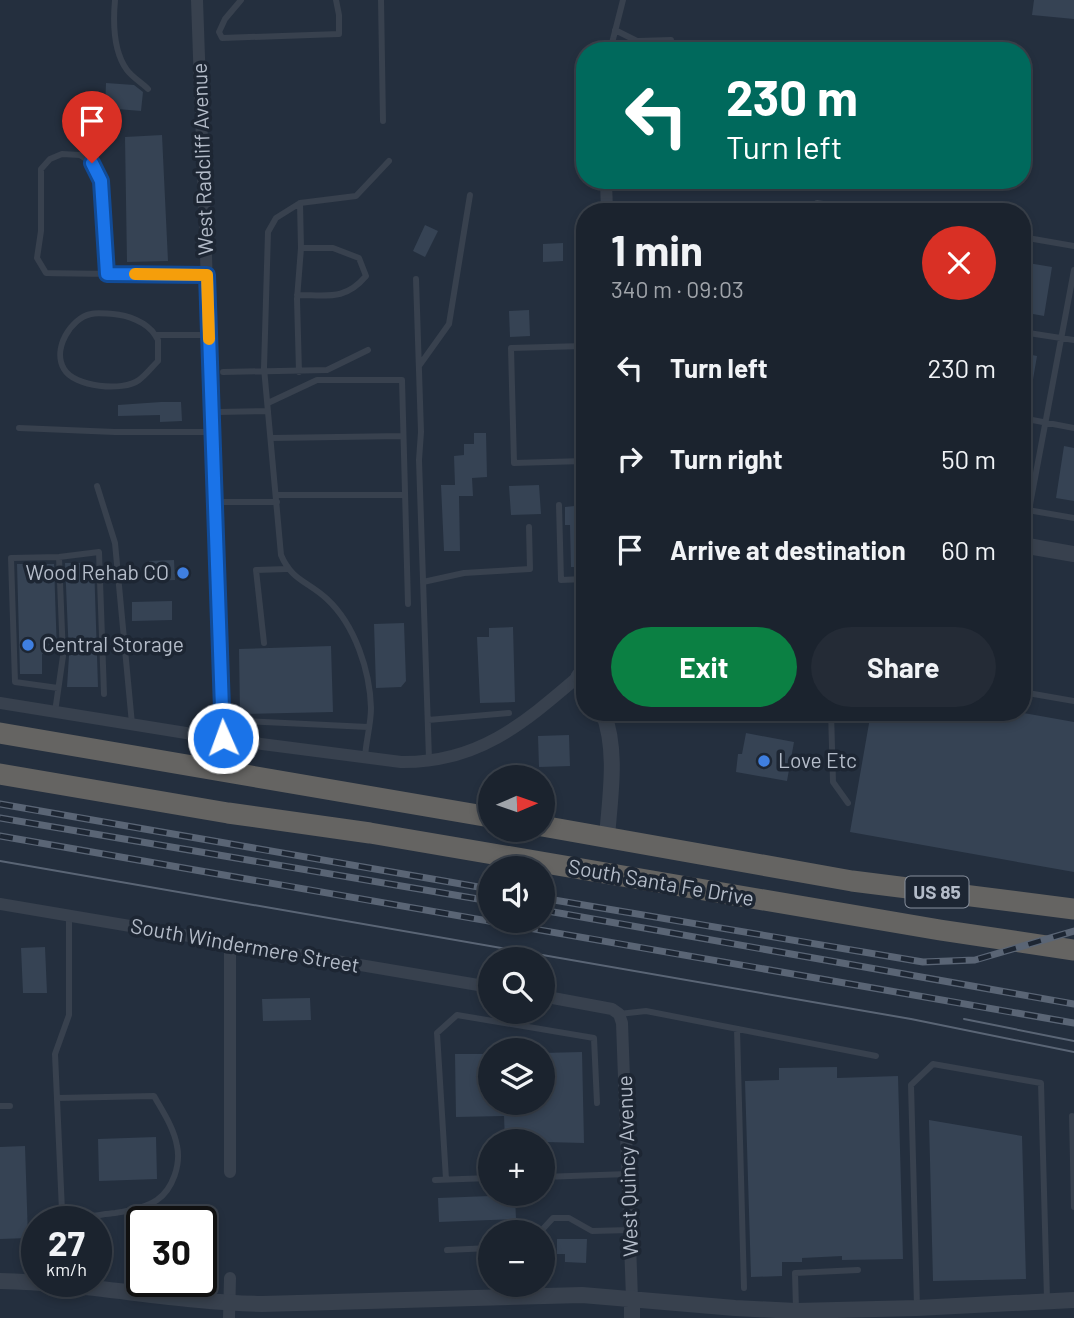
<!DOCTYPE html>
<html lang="en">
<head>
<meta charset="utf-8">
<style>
  :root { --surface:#1b232e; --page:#242b36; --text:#f1f3f6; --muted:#a0a4aa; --line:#39404a; --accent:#0b8043 }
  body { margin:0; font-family:Barlow,sans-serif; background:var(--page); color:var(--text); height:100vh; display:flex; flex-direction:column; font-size:26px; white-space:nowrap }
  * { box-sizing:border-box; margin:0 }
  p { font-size:23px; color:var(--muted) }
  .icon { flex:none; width:38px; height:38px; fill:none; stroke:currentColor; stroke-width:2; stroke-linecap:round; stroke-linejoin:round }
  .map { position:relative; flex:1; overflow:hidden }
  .panel { position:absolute; left:576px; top:203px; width:455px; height:518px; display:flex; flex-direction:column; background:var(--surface); border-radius:28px; box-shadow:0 4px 10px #0003,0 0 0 2px var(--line) }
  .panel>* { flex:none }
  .hud { position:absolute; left:576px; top:42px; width:455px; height:147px; border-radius:28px; box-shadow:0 4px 10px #0003,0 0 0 2px var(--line); background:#00695c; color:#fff; overflow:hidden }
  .needle { width:46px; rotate:88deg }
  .tools { position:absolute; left:478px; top:765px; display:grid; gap:14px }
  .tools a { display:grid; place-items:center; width:77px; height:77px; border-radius:50%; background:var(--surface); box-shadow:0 4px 10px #0003,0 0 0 2px var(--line); font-size:35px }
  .speed { position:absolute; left:21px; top:1206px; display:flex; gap:14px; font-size:35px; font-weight:700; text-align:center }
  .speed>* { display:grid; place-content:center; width:91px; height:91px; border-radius:50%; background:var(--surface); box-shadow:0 4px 10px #0003,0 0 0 2px var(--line); line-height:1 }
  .speed small { font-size:18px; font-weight:400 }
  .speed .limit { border:4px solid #111; border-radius:10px; background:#fff; color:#111 }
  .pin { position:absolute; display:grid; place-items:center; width:60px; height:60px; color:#fff; margin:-72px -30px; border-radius:50% 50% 50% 0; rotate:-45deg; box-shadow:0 0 7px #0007 }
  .pin .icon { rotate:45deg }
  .me { position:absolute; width:77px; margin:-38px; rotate:358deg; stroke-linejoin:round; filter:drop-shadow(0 0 5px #0008) }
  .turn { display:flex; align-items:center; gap:24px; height:147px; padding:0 35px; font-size:32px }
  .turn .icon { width:91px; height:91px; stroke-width:2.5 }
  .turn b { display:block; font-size:49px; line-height:60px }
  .round { display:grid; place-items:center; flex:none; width:74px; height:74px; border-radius:37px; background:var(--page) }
  .head { display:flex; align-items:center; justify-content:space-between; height:119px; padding:0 35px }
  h1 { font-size:42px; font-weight:700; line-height:52px }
  .cta { display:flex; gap:14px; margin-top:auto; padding:14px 35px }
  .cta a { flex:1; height:80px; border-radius:42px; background:var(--accent); color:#fff; font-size:28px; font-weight:700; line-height:80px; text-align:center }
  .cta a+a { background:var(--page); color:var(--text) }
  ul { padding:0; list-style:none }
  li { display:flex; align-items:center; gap:21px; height:91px; padding:0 35px }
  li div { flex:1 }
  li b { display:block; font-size:26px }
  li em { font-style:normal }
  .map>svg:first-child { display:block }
</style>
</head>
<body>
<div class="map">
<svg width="1074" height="1318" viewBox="0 0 1074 1318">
  <rect width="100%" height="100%" fill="#242f3e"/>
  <path fill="#364354" d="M 1034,0 L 1074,0 L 1074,19 L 1032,15 Z
    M 106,83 L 134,85 L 143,92 L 141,111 L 105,108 Z
    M 162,135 L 168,261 L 127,262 L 125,137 Z
    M 425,225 L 438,231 L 425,257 L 413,251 Z
    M 563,243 L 563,261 L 543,262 L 543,244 Z
    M 1022,262 L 1052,267 L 1044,316 L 1022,312 Z
    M 529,310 L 530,336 L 510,337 L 509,311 Z
    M 1022,353 L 1037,356 L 1028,409 L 1022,409 Z
    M 161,402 L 181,402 L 182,421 L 160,422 L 160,415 L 118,416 L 118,405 Z
    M 474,433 L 486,433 L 487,477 L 472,478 L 473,496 L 459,496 L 460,551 L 444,551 L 441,485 L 455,485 L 454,456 L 464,455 L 464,444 L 474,444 Z
    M 1064,446 L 1074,448 L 1074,501 L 1056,498 Z
    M 539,485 L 541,514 L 511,515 L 509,486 Z
    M 584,505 L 584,567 L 571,567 L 570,525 L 565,525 L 565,507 Z
    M 174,560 L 175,580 L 149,581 L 149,561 Z
    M 65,563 L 94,563 L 98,687 L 67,687 L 69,656 Z
    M 17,564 L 54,564 L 57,653 L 42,654 L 42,674 L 20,674 Z
    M 172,601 L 172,620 L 132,621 L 132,602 Z
    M 404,623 L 406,681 L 401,687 L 376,688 L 374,624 Z
    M 513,627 L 515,702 L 480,703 L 477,637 L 489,637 L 489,628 Z
    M 331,646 L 333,712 L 240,714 L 239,649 Z
    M 871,712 L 1018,712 L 1074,722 L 1074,872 L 850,832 Z
    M 746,733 L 794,742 L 787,781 L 736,772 L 738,754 L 742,754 Z
    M 569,735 L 570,766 L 539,767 L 538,736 Z
    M 45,947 L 47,993 L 23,993 L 21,948 Z
    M 310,998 L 311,1020 L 263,1021 L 262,999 Z
    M 582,1052 L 584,1143 L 505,1141 L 504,1116 L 456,1117 L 455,1054 L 490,1054 L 490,1102 L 542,1102 L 542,1053 Z
    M 837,1067 L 837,1078 L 898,1076 L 903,1259 L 842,1260 L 842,1256 L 802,1258 L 802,1262 L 782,1262 L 782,1276 L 751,1277 L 745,1081 L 779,1080 L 779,1068 Z
    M 929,1120 L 1022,1136 L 1026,1279 L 933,1281 Z
    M 156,1137 L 157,1179 L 99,1181 L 98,1139 Z
    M 25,1146 L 28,1238 L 0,1239 L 0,1147 Z
    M 515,1195 L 516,1219 L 439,1222 L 438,1198 Z
    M 557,1239 L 587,1239 L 586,1263 L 565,1262 L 565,1254 L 557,1254 Z"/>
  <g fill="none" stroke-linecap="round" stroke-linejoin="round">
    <path stroke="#38414e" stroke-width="6" d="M 115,0 C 113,22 113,51 127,70 C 132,77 142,83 148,89
      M 241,0 L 225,19 L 219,32 L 222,38 L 339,34 L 339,15 L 336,0
      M 381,0 L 383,121
      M 615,30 L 637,41 L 671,40
      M 610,51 L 623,0
      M 817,212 L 817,203 L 871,212
      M 1022,237 L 1074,246
      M 107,274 L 101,181 L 92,163 L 80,155 L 62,154 L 50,159 L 41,169 L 41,231 L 37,258 L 46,273 C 100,274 153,274 207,276
      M 416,279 L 421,432 L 419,460 L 429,759
      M 297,295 C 327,295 345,301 366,276 L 359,258 L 333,248 L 301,248
      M 1022,332 L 1074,340
      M 155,335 L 158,340 L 158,361 C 152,367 146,375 139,380 C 123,392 74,387 64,369 C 52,349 71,318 91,314 C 98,312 107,314 113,314 C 127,315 147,322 155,335 L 209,335
      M 584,346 L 511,348 L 514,463 L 584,461
      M 419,366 L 449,324 L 470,195
      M 223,372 L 327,370 L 368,350
      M 299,372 L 297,299 L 301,248 L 300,203
      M 268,403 L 317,380 L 402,380 L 408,604
      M 218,412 L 268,411
      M 1022,418 L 1074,428
      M 19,428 L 115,432 L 212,432
      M 271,438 L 403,436
      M 97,486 L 115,543 L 132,724
      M 276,495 L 405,495
      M 222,502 L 277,502
      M 559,505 L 561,580 L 584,579
      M 1022,509 L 1074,518
      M 1029,510 L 1074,270
      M 423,582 L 464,573 L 530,569 L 529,527
      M 264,643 L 256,570 L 287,569
      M 58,688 L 15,682 L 11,558 L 59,557 L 99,552 L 104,694
      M 1022,692 L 1074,701
      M 55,712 L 63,656 L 59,557
      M 831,712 L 833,782 L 848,803
      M 428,720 L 509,713
      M 241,721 L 368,727
      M 365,757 C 366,741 371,724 371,708 C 370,671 355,625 327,599 C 308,581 292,581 281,555 L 264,368 L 268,232 L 276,218 L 300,203 L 356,196 L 389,161
      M 619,1014 L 646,1011 L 876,1056
      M 737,1029 L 744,1288
      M 57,1098 L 154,1096 C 163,1112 174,1128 177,1146 C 181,1164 173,1189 157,1200 C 145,1208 129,1211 115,1213 C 93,1215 83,1220 62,1211 L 55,1054 L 69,1015 L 69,916
      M 0,1106 L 10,1106
      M 1072,1116 L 1074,1207
      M 542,1177 L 628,1174
      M 446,1179 L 437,1033 L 457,1015 L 594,1038 L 597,1103
      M 435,1180 L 490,1178
      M 540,1232 L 553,1218 L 569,1218 L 592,1231 L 630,1230
      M 447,1250 L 490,1248
      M 917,1307 L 911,1085 L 933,1064 L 1041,1083 L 1047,1299
      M 796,1309 L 795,1273 L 858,1270"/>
    <path stroke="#38414e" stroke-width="12" d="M 197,0 L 223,739
      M 606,180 L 607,212
      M 0,703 L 223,739 L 401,762 C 478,763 523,724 579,676
      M 0,904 L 490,987
      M 542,996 L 612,1009 L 619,1014 L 622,1023 L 632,1298
      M 230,1172 L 230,943
      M 229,1318 L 230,1278"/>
    <path stroke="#38414e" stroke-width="16" d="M 1022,545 L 1074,554
      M 584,670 L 579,676 L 584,683
      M 603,712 C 618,751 610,796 607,837
      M 0,1281 C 88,1283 174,1302 262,1304 L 582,1295 L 735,1308 L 796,1311 L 917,1308 L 1074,1300
      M 632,1298 L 632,1318"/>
    <path stroke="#656462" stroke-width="21" d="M 0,733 L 490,817
      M 0,774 L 228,813 L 370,833 L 940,930 L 1074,950
      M 542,826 L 852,881 L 1074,909"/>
    <path stroke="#5a6575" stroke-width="2" d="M 0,861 L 911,1019 L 1074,1052
      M 964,1019 L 1074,1041"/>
    <defs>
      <path id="rail" d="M 0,804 L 490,889
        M 0,818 L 490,901
        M 0,836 L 1074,1023
        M 542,898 L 923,962 L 975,960 L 1074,931
        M 542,910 L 1074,1004"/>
    </defs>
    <use href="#rail" stroke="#5a6575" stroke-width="7"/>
    <use href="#rail" stroke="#1d2633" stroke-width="4.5" stroke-dasharray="13" stroke-linecap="butt"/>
  </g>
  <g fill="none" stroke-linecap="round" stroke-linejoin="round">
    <defs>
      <path id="route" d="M 92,163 L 101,181 L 107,274 L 207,275 L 223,738"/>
    </defs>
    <use href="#route" stroke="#114b97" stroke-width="18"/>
    <use href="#route" stroke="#1a73e8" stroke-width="12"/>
    <path stroke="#f59e0b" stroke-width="12" d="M 135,274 L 207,275 L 209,339"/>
  </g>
  <g fill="#3f7fe0" stroke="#1d2633" stroke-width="2.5">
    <circle cx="183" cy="573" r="7"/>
    <circle cx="28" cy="645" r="7"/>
    <circle cx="764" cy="761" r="7"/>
  </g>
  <g text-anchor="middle" stroke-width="7" stroke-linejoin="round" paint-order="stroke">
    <rect fill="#1d2633" stroke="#878f9c" stroke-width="2" x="905.5" y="876.5" width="63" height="31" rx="5"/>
    <g font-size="19" font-weight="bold" fill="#b4bcc9">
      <text x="937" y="899">US 85</text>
    </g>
    <g font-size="21" fill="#b4bcc9" stroke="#1d2633">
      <text transform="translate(203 159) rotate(-92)" y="7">West Radcliff Avenue</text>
      <text transform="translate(661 883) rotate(10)" y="7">South Santa Fe Drive</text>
      <text transform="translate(245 946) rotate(10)" y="7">South Windermere Street</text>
      <text transform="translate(628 1166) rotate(-92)" y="7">West Quincy Avenue</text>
    </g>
    <g font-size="21" fill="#b4bcc9" stroke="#1d2633" text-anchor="start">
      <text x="169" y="580" text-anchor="end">Wood Rehab CO</text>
      <text x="42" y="652">Central Storage</text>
      <text x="778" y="768">Love Etc</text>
    </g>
  </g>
</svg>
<div class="tools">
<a><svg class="needle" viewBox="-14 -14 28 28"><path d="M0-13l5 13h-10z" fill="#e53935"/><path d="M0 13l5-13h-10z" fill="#a0a4aa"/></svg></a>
<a><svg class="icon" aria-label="sound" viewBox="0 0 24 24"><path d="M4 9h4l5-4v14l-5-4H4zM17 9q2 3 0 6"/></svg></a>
<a><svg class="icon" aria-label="search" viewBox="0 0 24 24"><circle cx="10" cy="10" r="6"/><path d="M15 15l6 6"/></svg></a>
<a><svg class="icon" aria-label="layers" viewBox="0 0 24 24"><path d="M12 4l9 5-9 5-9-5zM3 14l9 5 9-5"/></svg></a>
<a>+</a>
<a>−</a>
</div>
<div class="speed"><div>27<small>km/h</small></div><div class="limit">30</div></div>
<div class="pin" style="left:92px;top:163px;background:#d93025"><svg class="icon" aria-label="arrive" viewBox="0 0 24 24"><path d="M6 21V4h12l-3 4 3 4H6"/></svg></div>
<svg class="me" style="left:223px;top:738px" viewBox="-20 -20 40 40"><circle r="17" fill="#1a73e8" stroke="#fff" stroke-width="3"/><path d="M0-11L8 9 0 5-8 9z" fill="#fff"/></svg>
<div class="hud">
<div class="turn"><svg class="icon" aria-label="left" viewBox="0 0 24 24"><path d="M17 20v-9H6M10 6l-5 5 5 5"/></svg><div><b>230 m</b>Turn left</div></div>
</div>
<section class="panel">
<div class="head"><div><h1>1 min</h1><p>340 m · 09:03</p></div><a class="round" style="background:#d93025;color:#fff"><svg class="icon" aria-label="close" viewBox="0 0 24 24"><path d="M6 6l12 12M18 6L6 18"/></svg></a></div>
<ul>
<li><svg class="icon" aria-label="left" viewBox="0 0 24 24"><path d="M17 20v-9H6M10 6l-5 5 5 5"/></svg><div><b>Turn left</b></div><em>230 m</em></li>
<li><svg class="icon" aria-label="right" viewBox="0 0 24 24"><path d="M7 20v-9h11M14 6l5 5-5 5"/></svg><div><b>Turn right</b></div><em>50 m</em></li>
<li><svg class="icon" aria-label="arrive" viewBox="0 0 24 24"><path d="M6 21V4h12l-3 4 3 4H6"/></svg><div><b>Arrive at destination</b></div><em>60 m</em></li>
</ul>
<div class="cta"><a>Exit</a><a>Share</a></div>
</section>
</div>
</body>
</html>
